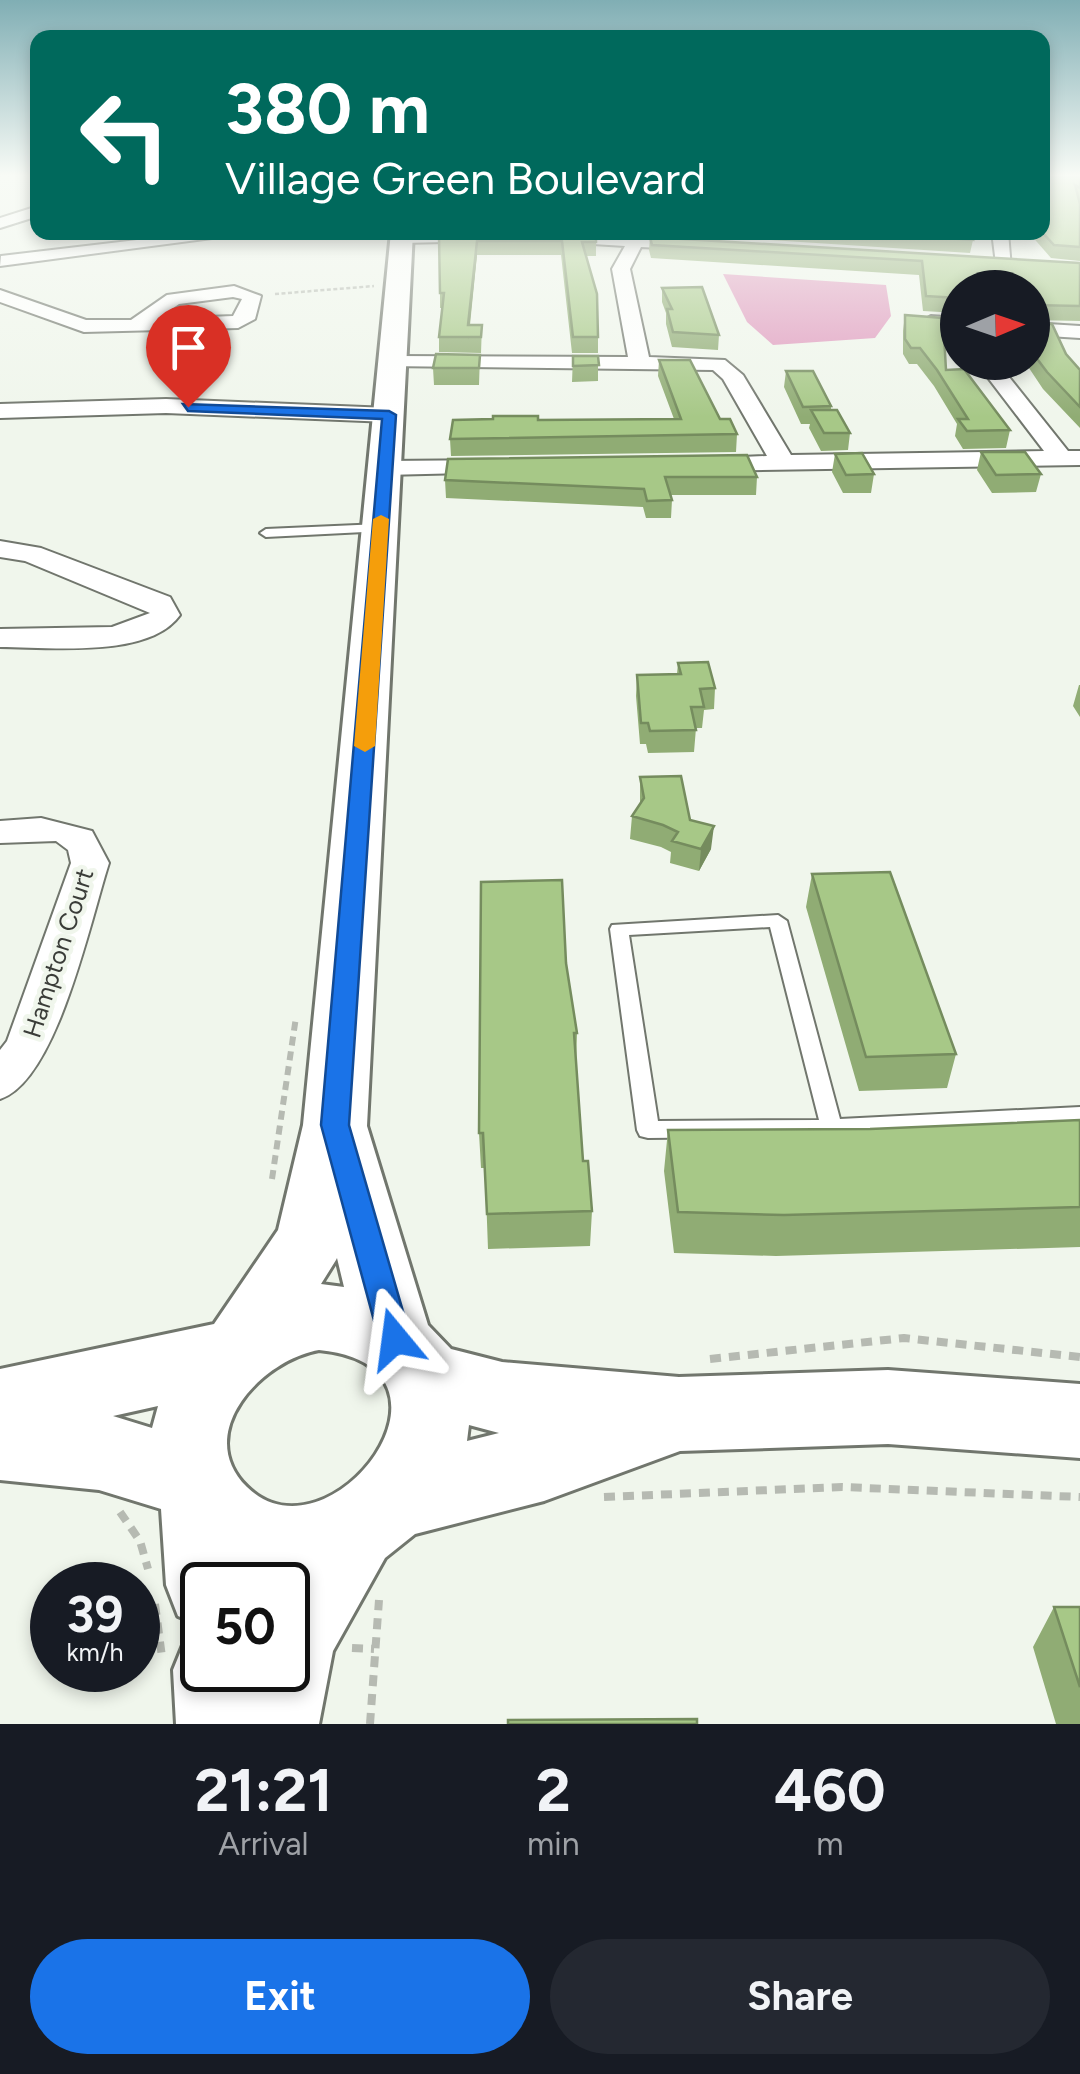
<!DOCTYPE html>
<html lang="en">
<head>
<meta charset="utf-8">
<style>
  :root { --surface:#171b24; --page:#242831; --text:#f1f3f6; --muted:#9ea1a6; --accent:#1a73e8 }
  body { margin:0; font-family:Figtree,sans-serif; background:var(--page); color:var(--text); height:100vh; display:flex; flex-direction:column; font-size:38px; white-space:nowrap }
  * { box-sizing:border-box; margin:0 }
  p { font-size:32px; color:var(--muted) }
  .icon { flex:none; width:55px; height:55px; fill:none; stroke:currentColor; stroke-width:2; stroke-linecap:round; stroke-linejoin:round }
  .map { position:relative; height:1724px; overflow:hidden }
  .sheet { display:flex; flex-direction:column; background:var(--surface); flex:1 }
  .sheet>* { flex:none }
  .hud { position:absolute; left:30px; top:30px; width:1020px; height:210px; border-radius:20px; box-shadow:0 5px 15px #0003; background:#00695c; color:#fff; overflow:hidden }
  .needle { width:65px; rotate:88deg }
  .controls { position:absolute; left:940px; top:270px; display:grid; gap:20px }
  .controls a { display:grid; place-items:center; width:110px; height:110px; border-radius:50%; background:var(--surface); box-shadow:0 5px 15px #0003; font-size:50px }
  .speed { position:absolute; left:30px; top:1562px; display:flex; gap:20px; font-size:50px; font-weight:700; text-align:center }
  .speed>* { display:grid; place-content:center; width:130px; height:130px; border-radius:50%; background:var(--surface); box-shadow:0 5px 15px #0003; line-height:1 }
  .speed small { font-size:25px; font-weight:400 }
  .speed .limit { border:5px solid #111; border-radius:15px; background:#fff; color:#111 }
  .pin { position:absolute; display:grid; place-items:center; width:85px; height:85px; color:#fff; margin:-102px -42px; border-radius:50% 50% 50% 0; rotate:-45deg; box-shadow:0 0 10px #0007 }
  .pin .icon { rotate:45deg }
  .me { position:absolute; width:110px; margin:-55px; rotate:344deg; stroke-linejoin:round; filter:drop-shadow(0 0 8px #0008) }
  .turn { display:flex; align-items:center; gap:35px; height:210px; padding:0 30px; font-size:45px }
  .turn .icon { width:130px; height:130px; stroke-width:2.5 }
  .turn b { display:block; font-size:70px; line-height:85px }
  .eta { display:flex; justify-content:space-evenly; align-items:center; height:170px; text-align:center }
  .eta b { font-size:60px; font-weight:700; line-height:70px }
  .action { display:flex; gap:20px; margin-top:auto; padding:20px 30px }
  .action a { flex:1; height:115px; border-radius:60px; background:var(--accent); color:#fff; font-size:40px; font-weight:700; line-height:115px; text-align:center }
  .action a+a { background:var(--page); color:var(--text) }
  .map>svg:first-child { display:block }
</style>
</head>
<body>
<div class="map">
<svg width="1080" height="1724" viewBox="0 0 1080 1724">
  <rect width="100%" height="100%" fill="#f0f6ec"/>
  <path fill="#e09bbf" d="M 723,274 L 886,285 L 891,316 L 875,338 L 773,345 L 747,322 Z"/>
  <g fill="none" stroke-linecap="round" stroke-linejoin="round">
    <defs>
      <path id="service" d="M 380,524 L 386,528 L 384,531 L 266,537 L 260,533 L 266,529 Z
        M 778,915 L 787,921 L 840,1119 L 1080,1107 L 1080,1123 L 832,1136 L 648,1138 L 640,1136 L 637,1130 L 610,929 L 612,925 ZM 770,927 L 819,1120 L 658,1121 L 629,935 Z"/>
      <path id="minor" d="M 38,206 L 38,216 L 0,228 L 0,218 Z
        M 158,232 L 257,232 L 0,266 L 1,256 L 137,240 Z
        M 992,232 L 1008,232 L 1011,268 L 996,264 Z
        M 495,233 L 495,239 L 489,241 L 402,243 L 394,238 L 402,233 Z
        M 538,233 L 704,241 L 704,249 L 698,250 L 641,247 L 630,269 L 649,357 L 725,360 L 743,375 L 791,455 L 1044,451 L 976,362 L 997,362 L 1068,451 L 1080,451 L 1080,465 L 703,471 L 691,464 L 694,459 L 767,456 L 723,379 L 713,370 L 386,366 L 386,358 L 393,356 L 628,357 L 612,269 L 625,246 L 544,241 L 538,239 Z
        M 234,286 L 261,296 L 255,319 L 238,328 L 84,332 L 0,302 L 0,290 L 86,320 L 131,320 L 167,295 ZM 233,297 L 242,299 L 233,316 L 157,319 L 179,304 Z
        M 931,316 L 958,318 L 958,330 L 924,326 L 921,322 Z
        M 1032,323 L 1080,326 L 1080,338 L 1032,335 Z
        M 166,399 L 389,408 L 400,415 L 389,422 L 166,413 L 0,418 L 0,404 Z
        M 498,460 L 510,467 L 507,472 L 385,475 L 373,468 L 385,461 Z
        M 0,541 L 41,548 L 170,597 L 180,615 C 149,659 48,647 0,647 L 0,629 L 112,627 L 150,613 L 25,561 L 0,557 Z
        M 41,818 L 92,831 L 109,863 C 91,918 57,1081 0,1099 L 0,1050 L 7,1041 L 71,863 L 68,850 L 56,841 L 0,843 L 0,821 Z"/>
      <path id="secondary" d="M 391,232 L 413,232 L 367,1126 L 428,1325 L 451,1349 L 502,1362 L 679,1377 L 888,1370 L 1080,1384 L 1080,1458 L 888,1444 L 680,1451 L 544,1501 L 415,1534 L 385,1558 L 333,1651 L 319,1724 L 176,1724 L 173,1670 L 186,1638 L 202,1631 L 202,1670 L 288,1670 L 288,1585 L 266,1585 L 252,1579 L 252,1585 L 202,1585 L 202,1626 L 178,1616 L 166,1585 L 161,1509 L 99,1490 L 0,1480 L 0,1369 L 214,1324 L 278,1230 L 303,1125 ZM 337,1258 L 344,1287 L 321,1284 L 336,1260 ZM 319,1350 C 482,1366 330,1568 247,1487 C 192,1433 262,1360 319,1350 ZM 158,1406 L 152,1428 L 113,1416 ZM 469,1425 L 499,1433 L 467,1441 Z"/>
    </defs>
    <use href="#service" stroke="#71766d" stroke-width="4"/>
    <use href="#minor" stroke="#71766d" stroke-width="4"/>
    <use href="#secondary" stroke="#71766d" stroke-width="6"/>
    <path stroke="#b6bab2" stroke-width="2.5" stroke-dasharray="4 2.5" stroke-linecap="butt" d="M 352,232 L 379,234
      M 275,294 L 374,286"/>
    <path stroke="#b6bab2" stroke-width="6" stroke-dasharray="9 6" stroke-linecap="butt" d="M 272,1179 L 296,1017"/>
    <path stroke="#b6bab2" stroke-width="8" stroke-dasharray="11 8" stroke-linecap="butt" d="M 710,1359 L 904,1338 L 1080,1357
      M 604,1497 L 842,1487 L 1080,1497
      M 120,1512 L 140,1541 L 148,1569
      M 155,1604 L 162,1657
      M 352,1648 L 374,1649
      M 370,1724 L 379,1600"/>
    <use href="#service" fill="#fff" fill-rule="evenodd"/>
    <use href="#minor" fill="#fff" fill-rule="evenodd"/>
    <use href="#secondary" fill="#fff" fill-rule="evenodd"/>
  </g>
  <path fill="#90ac74" d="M 1080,176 L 1080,261 L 1051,258 L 1030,234 L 1030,232 L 1042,232 Z
    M 645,232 L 970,232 L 973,240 L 970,253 Z
    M 596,235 L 596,256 L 586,256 L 598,337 L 598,353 L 572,353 L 561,255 L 477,255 L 470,325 L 482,325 L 481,353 L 439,352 L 439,337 L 442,308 L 440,308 L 440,293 L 439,236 Z
    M 650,237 L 1080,263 L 1080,321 L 1033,320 L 1080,370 L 1080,428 L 1043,389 L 1025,362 L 1032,362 L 1032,288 L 958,288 L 958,313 L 923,311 L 919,275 L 651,258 L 649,250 Z
    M 662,288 L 719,335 L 718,350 L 672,347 L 666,324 L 666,313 L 662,302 Z
    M 905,315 L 946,370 L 1010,430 L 1006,448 L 963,449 L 955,436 L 957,424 L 934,386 L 917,364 L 909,364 L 903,354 L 903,331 Z
    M 480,355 L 479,385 L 434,385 L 433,368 Z
    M 573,356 L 598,356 L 598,381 L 572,382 Z
    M 659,360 L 720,419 L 737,434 L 736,452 L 451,456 L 450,439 L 674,419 L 658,376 Z
    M 786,371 L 831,406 L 831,410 L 850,433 L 848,450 L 821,451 L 809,428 L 810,424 L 801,424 L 784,387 Z
    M 981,452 L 1041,474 L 1036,492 L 992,493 L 977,470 Z
    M 835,454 L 874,474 L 871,493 L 843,493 L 832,472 Z
    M 448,459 L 757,477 L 756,495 L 670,495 L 672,500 L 671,518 L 646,518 L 643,507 L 446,498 L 445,480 Z
    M 678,663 L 715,688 L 714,709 L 704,710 L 702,728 L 696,728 L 694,752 L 648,753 L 646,744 L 640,744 L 636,696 L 637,675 L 677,674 Z
    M 1079,685 L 1080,685 L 1080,717 L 1073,706 Z
    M 640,777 L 690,820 L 711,849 L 699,871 L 670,863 L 671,852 L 661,847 L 630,839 L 632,816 L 640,804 Z
    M 812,874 L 956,1054 L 947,1088 L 859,1091 L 806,907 Z
    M 566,963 L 577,1033 L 576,1067 L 583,1161 L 592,1211 L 590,1246 L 488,1249 L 485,1168 L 481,1168 L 479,1133 Z
    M 1080,1120 L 1080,1247 L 776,1256 L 674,1253 L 664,1171 L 668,1130 L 870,1129 Z
    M 1054,1607 L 1080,1607 L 1080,1724 L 1056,1724 L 1033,1647 Z"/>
  <path fill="#758c5e" d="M 477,241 L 477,255 L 468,340 L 468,325 Z
    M 714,826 L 711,849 L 699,871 L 701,849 Z"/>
  <path fill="#a7c887" stroke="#758c5e" stroke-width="2.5" d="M 1042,176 L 1080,176 L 1080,188 L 1075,185 L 1080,204 L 1080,247 L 1054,245 L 1042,232 Z
    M 851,232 L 970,232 L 973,240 Z
    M 596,235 L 596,242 L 582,242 L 597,294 L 598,337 L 573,337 L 562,241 L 477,241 L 468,325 L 482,325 L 481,337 L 439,337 L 444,293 L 440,293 L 439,236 Z
    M 650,237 L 1080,263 L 1080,306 L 1033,305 L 1033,322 L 1052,324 L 1066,354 L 1080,370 L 1080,407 L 1047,372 L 1032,352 L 1032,288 L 958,288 L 958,298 L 926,296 L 922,261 L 652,245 Z
    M 702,287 L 719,335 L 673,332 L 667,309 L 672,309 L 662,288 Z
    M 905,315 L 943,318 L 946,370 L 964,369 L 1010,430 L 967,431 L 958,419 L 968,419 L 937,370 L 920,348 L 911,348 L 905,339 Z
    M 436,354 L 480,355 L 479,368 L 433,368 Z
    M 573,356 L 598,356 L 599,365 L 573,366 Z
    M 659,360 L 690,360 L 720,419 L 730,419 L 737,434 L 450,439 L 453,420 L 493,419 L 493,416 L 538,416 L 538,420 L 681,419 Z
    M 786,371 L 813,371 L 831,406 L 803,407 Z
    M 811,410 L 837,410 L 850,433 L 824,433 Z
    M 981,452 L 1025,452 L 1041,474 L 996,475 Z
    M 862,453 L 874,474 L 846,475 L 835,454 Z
    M 747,455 L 757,477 L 665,477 L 672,500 L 647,501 L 644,489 L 445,480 L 448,459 Z
    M 708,662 L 715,688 L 700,689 L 704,707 L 691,707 L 696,730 L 650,731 L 648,723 L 641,723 L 637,675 L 681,674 L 678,663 Z
    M 681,776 L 690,820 L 714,826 L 701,849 L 672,841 L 678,832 L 663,825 L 632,816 L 644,798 L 640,777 Z
    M 890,872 L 956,1054 L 866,1057 L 812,874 Z
    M 562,880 L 566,963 L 577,1033 L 574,1033 L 583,1161 L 588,1161 L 592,1211 L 487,1214 L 483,1133 L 479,1133 L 481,882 Z
    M 1080,1120 L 1080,1207 L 784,1215 L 678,1212 L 668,1130 L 870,1129 Z
    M 1054,1607 L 1080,1607 L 1080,1687 Z
    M 697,1719 L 697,1724 L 508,1724 L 508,1720 Z"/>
  <linearGradient id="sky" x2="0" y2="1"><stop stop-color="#80aeb4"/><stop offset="0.42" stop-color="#f8fbf6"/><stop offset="1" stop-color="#f8fbf6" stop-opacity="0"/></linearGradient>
  <rect width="1080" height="417" fill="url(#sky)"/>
  <path fill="#1a73e8" stroke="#114b97" stroke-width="2.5" d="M 183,404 L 389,411 L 396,415 L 349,1125 L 411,1339 L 406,1349 L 395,1353 L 383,1349 L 379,1339 L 321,1125 L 382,419 L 188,411 Z"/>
  <path fill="#f59e0b" d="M 381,515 L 389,519 L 375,746 L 365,752 L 354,746 L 373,519 Z"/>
  <g text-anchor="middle" stroke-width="9" stroke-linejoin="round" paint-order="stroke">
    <g font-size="25" fill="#3a3c38" stroke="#f0f6ec">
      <text transform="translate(58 953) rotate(-72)" y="9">Hampton Court</text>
    </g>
  </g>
</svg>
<div class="controls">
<a><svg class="needle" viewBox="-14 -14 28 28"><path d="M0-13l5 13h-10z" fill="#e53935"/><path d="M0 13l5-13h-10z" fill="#9ea1a6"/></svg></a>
</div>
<div class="speed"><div>39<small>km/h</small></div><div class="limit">50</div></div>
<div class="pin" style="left:188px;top:407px;background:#d93025"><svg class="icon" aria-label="arrive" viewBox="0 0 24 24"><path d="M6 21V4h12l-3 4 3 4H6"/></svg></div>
<svg class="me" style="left:395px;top:1339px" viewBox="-20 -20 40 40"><path d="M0-17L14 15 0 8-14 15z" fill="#1a73e8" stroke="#fff" stroke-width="4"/></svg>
<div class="hud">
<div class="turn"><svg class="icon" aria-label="left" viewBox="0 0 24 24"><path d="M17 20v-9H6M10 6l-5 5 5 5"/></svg><div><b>380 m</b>Village Green Boulevard</div></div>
</div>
</div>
<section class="sheet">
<div class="eta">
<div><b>21:21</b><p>Arrival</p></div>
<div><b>2</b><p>min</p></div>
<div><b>460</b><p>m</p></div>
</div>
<div class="action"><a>Exit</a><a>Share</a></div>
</section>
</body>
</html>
